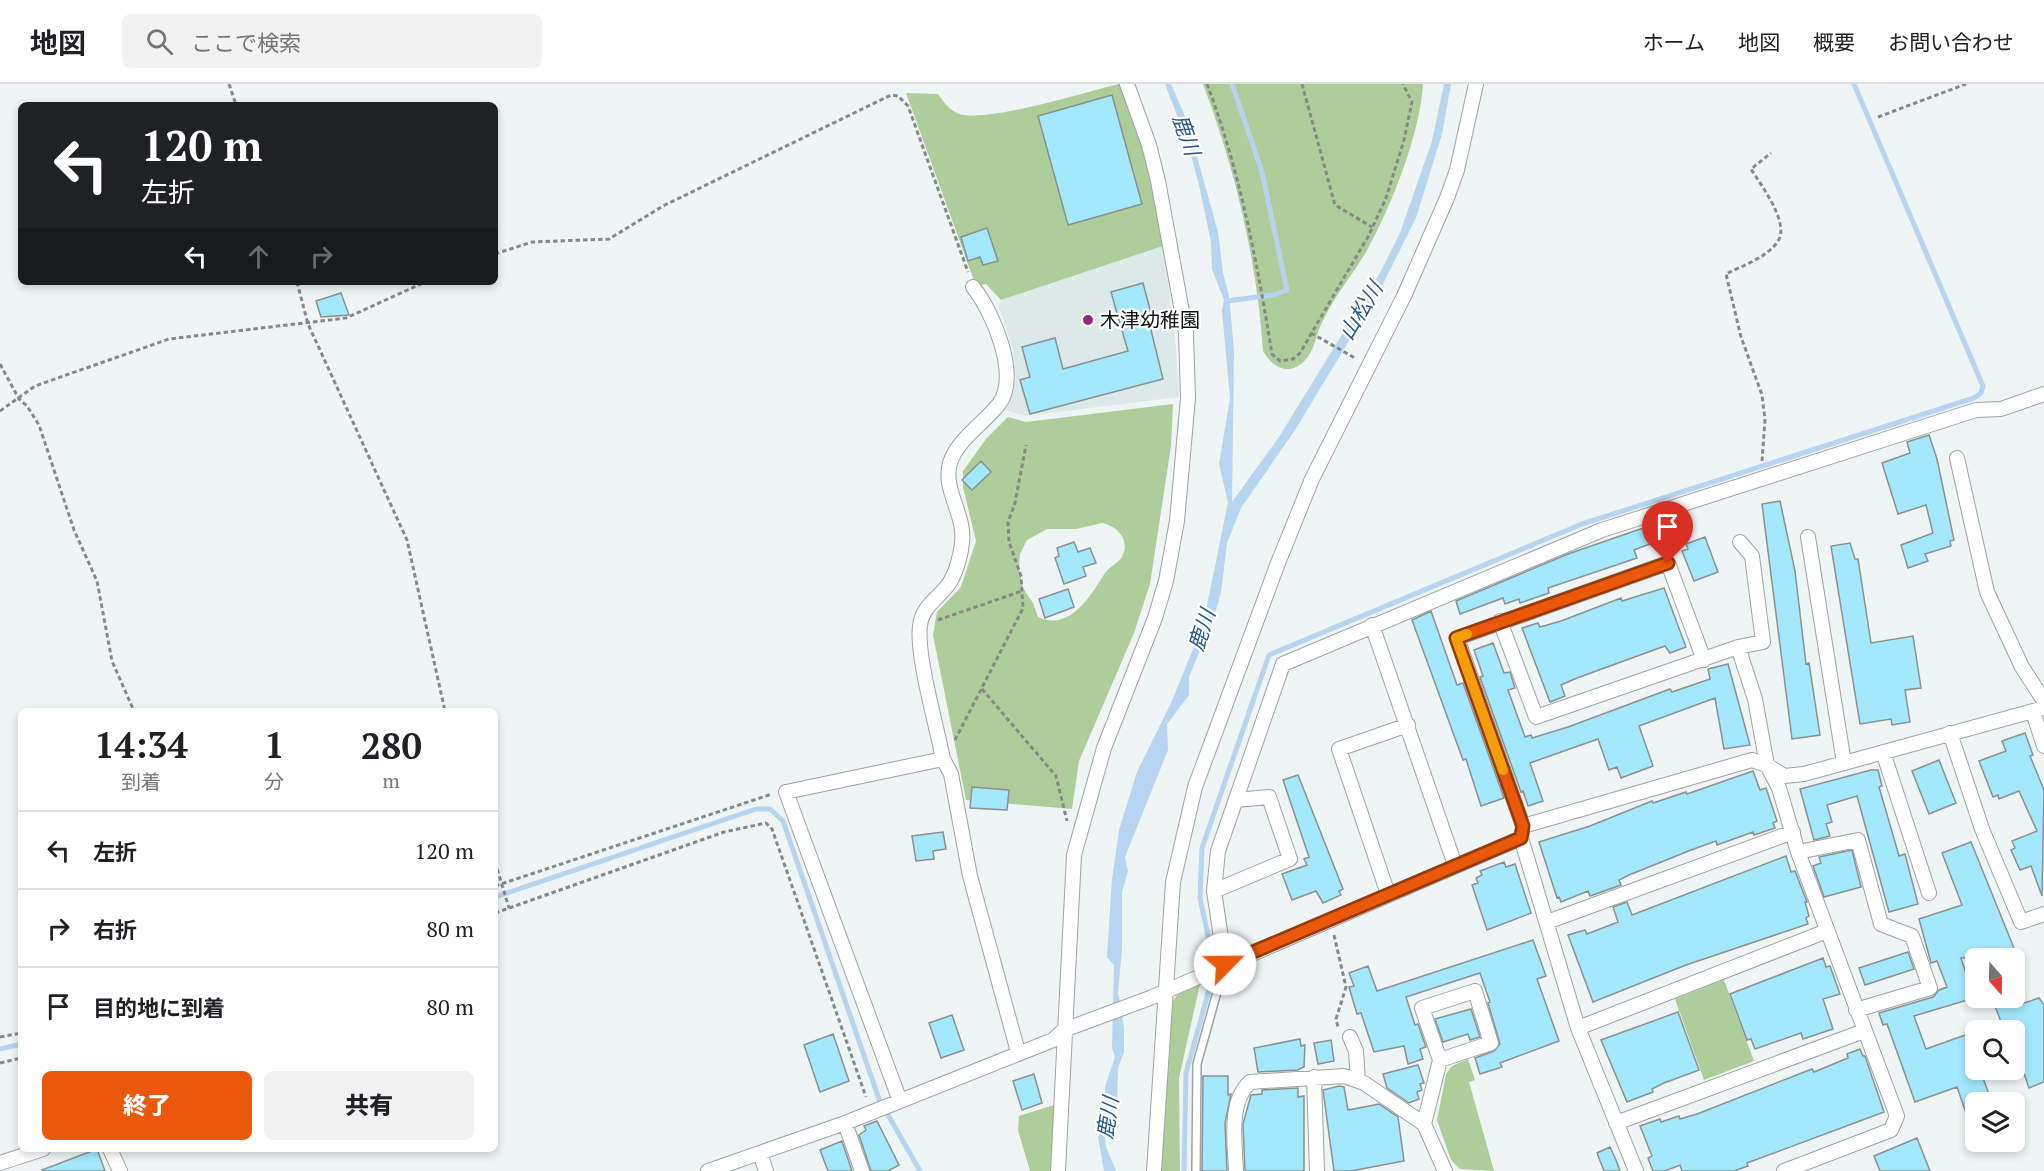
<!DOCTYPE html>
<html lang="ja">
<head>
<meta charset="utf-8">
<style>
  :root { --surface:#fff; --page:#f2f2f2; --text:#202124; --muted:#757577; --line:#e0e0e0; --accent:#ea580c }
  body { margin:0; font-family:"PT Serif","Noto Sans JP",serif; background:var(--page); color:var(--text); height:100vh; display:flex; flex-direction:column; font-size:22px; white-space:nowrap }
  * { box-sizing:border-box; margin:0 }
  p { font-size:20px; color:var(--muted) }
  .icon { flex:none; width:33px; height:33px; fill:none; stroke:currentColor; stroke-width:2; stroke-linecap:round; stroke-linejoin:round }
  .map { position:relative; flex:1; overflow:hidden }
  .details { position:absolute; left:18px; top:624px; width:480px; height:444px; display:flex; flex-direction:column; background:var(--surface); border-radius:9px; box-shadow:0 3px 9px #0003 }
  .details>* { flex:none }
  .top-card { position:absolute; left:18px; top:18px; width:480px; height:183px; border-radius:9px; box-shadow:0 3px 9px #0003; background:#202124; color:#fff; overflow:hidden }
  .needle { width:39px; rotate:160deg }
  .tools { position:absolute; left:1965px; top:864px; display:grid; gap:12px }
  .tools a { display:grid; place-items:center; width:60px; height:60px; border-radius:9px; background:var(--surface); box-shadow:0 3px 9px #0003; font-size:30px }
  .pin { position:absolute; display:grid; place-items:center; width:51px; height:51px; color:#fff; margin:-62px -26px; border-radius:50% 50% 50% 0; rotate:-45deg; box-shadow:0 0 6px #0007 }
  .pin .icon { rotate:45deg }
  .me { position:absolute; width:66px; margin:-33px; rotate:67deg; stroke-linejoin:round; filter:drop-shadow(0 0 4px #0008) }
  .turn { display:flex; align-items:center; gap:21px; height:126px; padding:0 24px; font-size:27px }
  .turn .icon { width:78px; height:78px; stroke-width:2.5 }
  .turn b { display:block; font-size:42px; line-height:51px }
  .lanes { display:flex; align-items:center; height:57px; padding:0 24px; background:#0003; justify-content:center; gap:30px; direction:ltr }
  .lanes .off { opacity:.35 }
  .eta { display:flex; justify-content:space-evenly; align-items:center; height:102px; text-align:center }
  .eta b { font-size:36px; font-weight:800; line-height:42px }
  .primary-button { display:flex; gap:12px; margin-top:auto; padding:12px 24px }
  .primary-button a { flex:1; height:69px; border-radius:9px; background:var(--accent); color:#fff; font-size:24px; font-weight:800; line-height:69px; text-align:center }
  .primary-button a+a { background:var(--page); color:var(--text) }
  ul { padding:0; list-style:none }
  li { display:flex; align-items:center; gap:18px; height:78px; padding:0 24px; border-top:2px solid var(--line) }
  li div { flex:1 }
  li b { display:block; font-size:22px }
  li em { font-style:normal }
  header { display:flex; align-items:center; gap:36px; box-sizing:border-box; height:84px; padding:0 30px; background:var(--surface); border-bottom:2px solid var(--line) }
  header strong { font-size:28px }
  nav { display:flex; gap:33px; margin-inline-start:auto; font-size:21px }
  .search { width:420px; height:54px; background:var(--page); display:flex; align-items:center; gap:15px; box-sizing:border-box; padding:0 21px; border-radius:9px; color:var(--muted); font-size:22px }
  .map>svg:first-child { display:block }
</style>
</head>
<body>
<header>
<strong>地図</strong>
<div class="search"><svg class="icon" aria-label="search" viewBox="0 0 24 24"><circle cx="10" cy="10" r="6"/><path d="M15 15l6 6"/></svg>ここで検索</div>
<nav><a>ホーム</a><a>地図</a><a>概要</a><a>お問い合わせ</a></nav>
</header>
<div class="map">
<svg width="2044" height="1087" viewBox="0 0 2044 1087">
  <rect width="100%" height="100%" fill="#eff5f5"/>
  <path fill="#dbeae9" d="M 1163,162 L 1175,251 L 1179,313 L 1025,332 L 1006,326 L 1016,296 L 1013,266 L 999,222 L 1001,216 Z"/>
  <path fill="#adce9a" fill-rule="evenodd" d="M 1119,0 L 1149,77 L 1163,162 L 1001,216 L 986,200 L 976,202 L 906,9 L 938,10 C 944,18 948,25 957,29 C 982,41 1088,7 1119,0 Z
    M 1203,0 L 1423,0 C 1420,51 1391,123 1366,168 C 1352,192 1332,215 1321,241 C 1314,256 1314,274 1296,283 C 1282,290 1269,278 1263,267 C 1257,176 1235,85 1203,0 Z
    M 1173,320 L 1171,362 L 1150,500 L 1134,549 L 1079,677 L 1072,725 L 966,716 L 933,551 L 937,528 L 961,503 L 976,457 L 963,403 L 963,387 L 986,355 L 1008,333 L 1026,338 ZM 1102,439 C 1117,442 1131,456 1122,473 C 1117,480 1109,483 1105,489 C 1091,511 1070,548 1038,533 L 1033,519 L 1023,504 L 1019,483 L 1020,470 L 1027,456 L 1047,445 L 1076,445 Z
    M 1724,896 L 1754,977 L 1704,996 L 1675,915 Z
    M 1200,900 L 1179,994 L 1180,1087 L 1161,1087 L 1173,917 L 1177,911 Z
    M 1468,975 L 1475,996 L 1469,998 L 1494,1087 L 1460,1085 L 1451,1076 L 1437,1036 L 1446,990 L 1452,982 Z
    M 1054,1021 L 1051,1087 L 1030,1087 L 1018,1046 L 1019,1032 Z"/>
  <path fill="#b7d4f0" d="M 1165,0 L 1171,0 L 1187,37 L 1218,148 L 1223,189 L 1229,212 L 1234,266 L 1232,418 L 1279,353 L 1381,187 L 1400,149 L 1432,57 L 1444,0 L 1451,0 L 1442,50 L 1416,134 L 1380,206 L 1295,346 L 1241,424 L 1227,459 L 1221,508 L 1214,533 L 1189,593 L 1189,611 L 1167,640 L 1168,666 L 1125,773 L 1128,787 L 1122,808 L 1122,865 L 1118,909 L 1124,943 L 1124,968 L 1118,984 L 1117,1019 L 1105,1050 L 1106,1063 L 1116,1087 L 1104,1087 L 1098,1053 L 1105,1033 L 1105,1003 L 1115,973 L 1112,964 L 1114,881 L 1107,873 L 1112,795 L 1119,746 L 1137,688 L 1171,619 L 1203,541 L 1228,418 L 1219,380 L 1230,314 L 1222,227 L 1224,216 L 1212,185 L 1211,158 L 1199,101 L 1188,60 Z"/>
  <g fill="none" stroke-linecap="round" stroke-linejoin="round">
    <path stroke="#b7d4f0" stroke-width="5" d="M 1227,217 L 1273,211 L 1287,206 L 1262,88 L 1232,0
      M 495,813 L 756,725 L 770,725 L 783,737 L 879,1015 L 920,1087
      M 1210,879 L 1210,861 L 1200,814 L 1202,764 L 1269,571 L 1582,440 L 1974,314 L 1981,309 L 1983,302 L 1854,0
      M 0,965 L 21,960
      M 1184,1087 L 1186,989 L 1210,902 L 1210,895"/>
  </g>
  <path fill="#a3e8fd" stroke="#8b9091" stroke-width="1.5" d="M 1112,11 L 1142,120 L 1068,141 L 1038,32 Z
    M 987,144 L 998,177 L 983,181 L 980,173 L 968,177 L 961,153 Z
    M 1143,199 L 1152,233 L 1148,234 L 1163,295 L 1030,330 L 1020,296 L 1030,293 L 1022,263 L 1055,254 L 1063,285 L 1128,267 L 1111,208 Z
    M 341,209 L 349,231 L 321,233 L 316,217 Z
    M 1929,351 L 1937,375 L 1954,456 L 1950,457 L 1951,462 L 1925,470 L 1928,477 L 1908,484 L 1901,461 L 1933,449 L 1926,421 L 1898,430 L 1882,379 L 1910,369 L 1907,358 Z
    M 981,377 L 991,388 L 972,406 L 962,396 Z
    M 1780,417 L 1795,487 L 1806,580 L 1809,579 L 1820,651 L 1792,655 L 1762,420 Z
    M 1649,442 L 1655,458 L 1634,466 L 1637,474 L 1548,504 L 1549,509 L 1520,519 L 1519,515 L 1505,520 L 1503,514 L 1460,530 L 1456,517 L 1568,470 Z
    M 1705,453 L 1718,488 L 1694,497 L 1682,467 L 1688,465 L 1686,460 Z
    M 1074,458 L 1078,468 L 1090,464 L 1096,479 L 1083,483 L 1086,492 L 1064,500 L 1055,474 L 1059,472 L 1057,464 Z
    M 1850,459 L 1855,475 L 1858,475 L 1871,559 L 1913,552 L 1921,604 L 1905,606 L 1910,638 L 1892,641 L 1891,635 L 1860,640 L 1831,462 Z
    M 1664,504 L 1686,563 L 1670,569 L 1665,562 L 1577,594 L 1561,601 L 1565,612 L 1550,618 L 1522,544 L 1538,539 L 1540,543 L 1561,537 L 1621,514 L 1622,517 Z
    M 1068,505 L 1074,523 L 1045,534 L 1039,515 Z
    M 1431,527 L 1457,601 L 1463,599 L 1504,714 L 1481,722 L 1466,675 L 1463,676 L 1412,536 Z
    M 1493,559 L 1504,589 L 1510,588 L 1515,604 L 1508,606 L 1525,653 L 1531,651 L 1532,654 L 1568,643 L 1670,605 L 1672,608 L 1710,595 L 1708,585 L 1728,580 L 1750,661 L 1724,665 L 1715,614 L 1639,642 L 1653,682 L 1621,694 L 1617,683 L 1609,686 L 1598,655 L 1530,679 L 1543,717 L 1528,722 L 1523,707 L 1521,708 L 1480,593 L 1483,592 L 1474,566 Z
    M 2025,649 L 2033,671 L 2030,672 L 2044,706 L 2042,812 L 2031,782 L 2020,786 L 2011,766 L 2015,764 L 2012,757 L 2037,747 L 2019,707 L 1999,715 L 1998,711 L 1993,713 L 1979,677 L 2006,667 L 2002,657 Z
    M 1939,676 L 1956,719 L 1929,730 L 1912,687 Z
    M 1871,686 L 1878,686 L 1882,702 L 1879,703 L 1893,751 L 1899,772 L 1905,770 L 1918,820 L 1889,828 L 1857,712 L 1827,721 L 1832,738 L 1826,740 L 1830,752 L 1814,756 L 1800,705 Z
    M 1753,687 L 1760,706 L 1766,704 L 1777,737 L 1773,739 L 1775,744 L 1754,751 L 1753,748 L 1717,761 L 1716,757 L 1691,766 L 1629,791 L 1619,796 L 1621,801 L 1590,812 L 1588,807 L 1561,818 L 1559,813 L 1557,814 L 1539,758 L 1590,742 L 1652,717 L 1653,719 L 1686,708 L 1687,710 Z
    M 1298,691 L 1343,805 L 1339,807 L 1341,811 L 1323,819 L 1316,807 L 1292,816 L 1282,790 L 1307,781 L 1304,775 L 1309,773 L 1283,696 Z
    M 972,703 L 1009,706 L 1007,726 L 970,724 Z
    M 943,748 L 946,765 L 933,767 L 934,775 L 916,777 L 912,752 Z
    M 1971,758 L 2018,874 L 1961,874 L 1974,914 L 1914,932 L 1926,965 L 1968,950 L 1976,972 L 1976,986 L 1980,986 L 1992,1018 L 1976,1018 L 1973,1049 L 1957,1003 L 1915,1018 L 1887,940 L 1883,941 L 1879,929 L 1933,913 L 1939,906 L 1947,903 L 1937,877 L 1931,879 L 1919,835 L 1962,821 L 1942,769 Z
    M 1852,766 L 1861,803 L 1824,813 L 1813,782 L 1821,779 L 1819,773 Z
    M 1786,772 L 1791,788 L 1795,787 L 1807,818 L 1805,818 L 1809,832 L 1806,834 L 1808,840 L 1686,881 L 1593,918 L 1568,851 L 1585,846 L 1587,850 L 1618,838 L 1613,823 L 1627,818 L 1632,831 Z
    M 1504,778 L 1506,783 L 1515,780 L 1531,829 L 1487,846 L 1472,801 L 1478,799 L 1476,794 L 1482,791 L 1480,787 Z
    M 1533,856 L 1546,892 L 1537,895 L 1559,957 L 1500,979 L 1502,983 L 1480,990 L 1475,974 L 1494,967 L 1500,960 L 1488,919 L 1490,918 L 1480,889 L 1406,913 L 1415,941 L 1418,940 L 1426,963 L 1420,965 L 1423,975 L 1408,980 L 1404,962 L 1374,968 L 1361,929 L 1357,930 L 1349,903 L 1354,902 L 1349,889 L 1368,882 L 1377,907 Z
    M 1908,868 L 1914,885 L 1865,901 L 1859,884 Z
    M 1823,874 L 1826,883 L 1830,882 L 1840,910 L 1823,915 L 1833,945 L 1803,955 L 1801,949 L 1755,965 L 1751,955 L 1747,956 L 1730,910 Z
    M 2039,914 L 2044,921 L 2044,998 L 2029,1004 L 2014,960 L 2014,946 L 2004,946 L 1995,922 L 2016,916 L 2018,921 Z
    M 1471,925 L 1480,953 L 1470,956 L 1468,950 L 1443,958 L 1435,935 Z
    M 1678,928 L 1699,986 L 1664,999 L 1652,1005 L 1653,1008 L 1627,1018 L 1601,956 Z
    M 952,931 L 964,966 L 941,974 L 929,939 Z
    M 833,950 L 849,997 L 820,1008 L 804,961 Z
    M 1300,955 L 1301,962 L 1305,961 L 1304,983 L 1297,986 L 1258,988 L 1254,964 Z
    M 1331,956 L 1334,977 L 1318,980 L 1314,959 Z
    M 1860,965 L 1863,972 L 1865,972 L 1884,1028 L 1747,1079 L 1748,1082 L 1734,1087 L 1682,1087 L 1680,1081 L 1665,1087 L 1653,1087 L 1648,1074 L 1652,1072 L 1640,1042 L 1660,1035 L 1661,1038 L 1679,1032 L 1680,1035 L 1697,1030 L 1812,985 L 1814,988 L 1848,974 L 1847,970 Z
    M 1418,981 L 1424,999 L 1420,1000 L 1422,1006 L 1417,1008 L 1419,1015 L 1409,1019 L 1387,1004 L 1383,990 Z
    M 1034,990 L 1042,1019 L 1022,1026 L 1013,997 Z
    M 1203,992 L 1228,992 L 1228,1011 L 1231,1010 L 1225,1039 L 1227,1087 L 1202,1087 Z
    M 1339,1002 L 1344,1003 L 1348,1026 L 1379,1020 L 1398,1033 L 1404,1077 L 1351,1087 L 1334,1087 L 1323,1006 Z
    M 1298,1004 L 1298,1013 L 1304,1012 L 1304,1087 L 1245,1087 L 1243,1040 L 1251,1011 L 1262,1010 L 1262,1006 Z
    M 877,1037 L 899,1081 L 888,1087 L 871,1087 L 859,1051 L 866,1046 L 864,1042 Z
    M 1917,1054 L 1930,1087 L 1880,1087 L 1874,1072 Z
    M 842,1057 L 852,1087 L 828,1087 L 820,1066 Z
    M 1610,1063 L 1616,1076 L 1620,1087 L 1604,1087 L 1597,1069 Z
    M 97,1065 L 105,1087 L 43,1087 L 42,1086 Z"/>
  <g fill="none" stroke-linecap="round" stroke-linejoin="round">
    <defs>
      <path id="lane" d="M 1196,1087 L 1197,980 L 1224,883"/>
      <path id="street" d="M 973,203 C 993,228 1020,291 999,320 C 984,339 957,356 950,379 C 942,405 966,432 962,459 C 961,471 956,488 950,498 C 940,514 922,521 920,542 C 916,571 937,643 943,675 L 951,690 L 970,792 L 1018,968
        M 1957,374 L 1987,508 L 2022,583 L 2044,617
        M 1808,453 L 1844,679
        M 1500,537 L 1536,633 L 1738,563 L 1763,558 L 1752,472 L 1740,458
        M 1372,541 L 1455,781
        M 1738,563 L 1755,615 L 1767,681 L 1779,704 L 1798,768 L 1897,1032 L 1891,1046 L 1784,1087
        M 2033,628 L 2044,662
        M 1950,649 L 1982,745 L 2021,838 L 2044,830
        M 1883,668 L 1929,809
        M 1523,742 L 1457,554 L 1668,479 L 1704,576
        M 1798,768 L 1858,756 L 1881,840 L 1912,852 L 1930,904 L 1856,926
        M 1214,807 L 1290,775 L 1269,713 L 1236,716
        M 1388,810 L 1339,665 L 1408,641
        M 1547,838 L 1793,748
        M 1225,880 L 1214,807 L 1218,767 L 1283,580 L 1602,446 L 1976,326 L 2001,325 L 2044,310
        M 1578,944 L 1827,847
        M 1350,953 L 1356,967 L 1358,997
        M 1440,976 L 1491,959 L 1475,907 L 1422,924 L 1440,976 L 1424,1040 L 1445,1087
        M 1314,993 L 1317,1087
        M 900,1017 L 786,708 L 943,675
        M 845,1039 L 862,1087
        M 1616,1039 L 1864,947
        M 110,1065 L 120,1087
        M 760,1069 L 766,1087
        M 0,1079 L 43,1065
        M 708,1087 L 845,1039 L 1053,956 L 1064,946 L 1150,914 L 1521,754
        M 1058,1087 L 1074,771 L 1104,664 L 1155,534 L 1166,497 L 1177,437 L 1188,314 L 1186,249 L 1158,97 L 1149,61 L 1127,0
        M 1154,1087 L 1173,798 L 1195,703 L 1278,479 L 1312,395 L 1404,212 L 1447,114 L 1457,86 L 1476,0
        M 1236,1087 C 1235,1059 1228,1018 1250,998 L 1344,992 L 1364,999 L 1424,1040
        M 1636,1087 L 1578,944 L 1521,754 L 1523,742 L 1752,676 L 1767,681 L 1784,692 L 1804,690 L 2044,624"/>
    </defs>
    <use href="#lane" stroke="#9da2a2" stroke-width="10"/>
    <use href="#street" stroke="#9da2a2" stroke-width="16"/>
    <path stroke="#858989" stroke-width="3" stroke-dasharray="4.5 3" stroke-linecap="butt" d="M 229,0 L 236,21
      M 1207,0 C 1240,87 1257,178 1272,270 L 1280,277 L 1293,275 L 1300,269 L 1369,151 L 1386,114 L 1404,56 L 1412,18 L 1403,0
      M 1302,0 L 1335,121 L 1372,143
      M 1878,33 L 1966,0
      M 495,170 L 532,158 L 609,155 L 663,122 L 891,11 L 898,12 L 908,22 L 968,188
      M 297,198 L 308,240 L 407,456 L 445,627
      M 1311,249 L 1355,274
      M 0,280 L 19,315 L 27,322 L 39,341 L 74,446 L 97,497 L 112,577 L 134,627
      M 0,327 L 35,302 L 169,255 L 346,234 L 425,198
      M 1762,377 L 1765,336 L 1762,311 L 1741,253 L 1726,190 C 1742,182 1768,173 1778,157 C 1790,139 1761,101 1751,85 L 1771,69
      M 938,536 L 1022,507
      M 982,605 L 1056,692 L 1067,737
      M 955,656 L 1023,524 L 1021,492 L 1009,458 L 1008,438 L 1015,419 L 1026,361
      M 495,778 L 509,824
      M 495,802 L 772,710
      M 495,829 L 724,748 L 766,739 L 772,745 L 866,1013
      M 1334,851 L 1346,903 L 1336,935 L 1338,943
      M 0,953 L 21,949
      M 0,979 L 21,974"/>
    <use href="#lane" stroke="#fff" stroke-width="7"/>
    <use href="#street" stroke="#fff" stroke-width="14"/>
  </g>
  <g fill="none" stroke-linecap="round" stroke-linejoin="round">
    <defs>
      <path id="route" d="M 1225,880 L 1521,754 L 1523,742 L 1456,554 L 1668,479"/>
    </defs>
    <use href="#route" stroke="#983908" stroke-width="15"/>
    <use href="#route" stroke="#ea580c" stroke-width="10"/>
    <path stroke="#f59e0b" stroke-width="10" d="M 1467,550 L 1456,554 L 1503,686"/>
  </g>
  <circle fill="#922587" stroke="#fff" stroke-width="2" cx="1088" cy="236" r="6"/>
  <g text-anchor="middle" stroke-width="4.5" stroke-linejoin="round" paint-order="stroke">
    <g font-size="20" fill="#101212" stroke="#fff" text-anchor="start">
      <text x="1100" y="243">木津幼稚園</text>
    </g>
    <g font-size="21" font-style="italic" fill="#235885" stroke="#fff">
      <text transform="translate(1186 51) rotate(71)" y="7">鹿川</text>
      <text transform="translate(1361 227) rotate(-59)" y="7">山松川</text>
      <text transform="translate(1202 546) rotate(-72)" y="7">鹿川</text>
      <text transform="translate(1108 1034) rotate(-81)" y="7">鹿川</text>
    </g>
  </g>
</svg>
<div class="tools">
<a><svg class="needle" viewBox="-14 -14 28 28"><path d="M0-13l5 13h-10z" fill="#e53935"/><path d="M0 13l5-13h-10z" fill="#757577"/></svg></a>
<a><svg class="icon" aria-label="search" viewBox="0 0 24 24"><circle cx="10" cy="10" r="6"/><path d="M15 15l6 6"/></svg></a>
<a><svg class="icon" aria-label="layers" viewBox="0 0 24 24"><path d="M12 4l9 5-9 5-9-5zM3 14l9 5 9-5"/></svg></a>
</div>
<div class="pin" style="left:1668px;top:479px;background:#d93025"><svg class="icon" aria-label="arrive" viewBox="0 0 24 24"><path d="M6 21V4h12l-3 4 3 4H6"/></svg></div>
<svg class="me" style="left:1225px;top:880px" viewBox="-20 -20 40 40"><circle r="19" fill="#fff"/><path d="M0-13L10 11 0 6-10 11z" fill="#ea580c"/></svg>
<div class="top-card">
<div class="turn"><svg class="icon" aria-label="left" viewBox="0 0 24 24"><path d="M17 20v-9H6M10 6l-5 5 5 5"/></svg><div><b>120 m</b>左折</div></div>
<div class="lanes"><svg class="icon" aria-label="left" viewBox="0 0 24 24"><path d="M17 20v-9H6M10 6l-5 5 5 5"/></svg><svg class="icon off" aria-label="ahead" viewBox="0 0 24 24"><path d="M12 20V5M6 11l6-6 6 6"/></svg><svg class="icon off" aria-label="right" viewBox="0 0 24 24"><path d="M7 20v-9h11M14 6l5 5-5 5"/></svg></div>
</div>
<section class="details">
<div class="eta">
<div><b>14:34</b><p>到着</p></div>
<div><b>1</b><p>分</p></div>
<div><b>280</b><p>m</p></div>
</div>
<ul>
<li><svg class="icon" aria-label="left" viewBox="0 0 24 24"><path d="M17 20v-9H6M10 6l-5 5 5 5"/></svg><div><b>左折</b></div><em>120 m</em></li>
<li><svg class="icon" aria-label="right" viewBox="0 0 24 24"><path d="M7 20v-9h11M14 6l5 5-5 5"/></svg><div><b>右折</b></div><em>80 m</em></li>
<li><svg class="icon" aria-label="arrive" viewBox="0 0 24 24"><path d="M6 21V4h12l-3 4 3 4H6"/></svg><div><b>目的地に到着</b></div><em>80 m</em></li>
</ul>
<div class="primary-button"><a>終了</a><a>共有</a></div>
</section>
</div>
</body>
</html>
